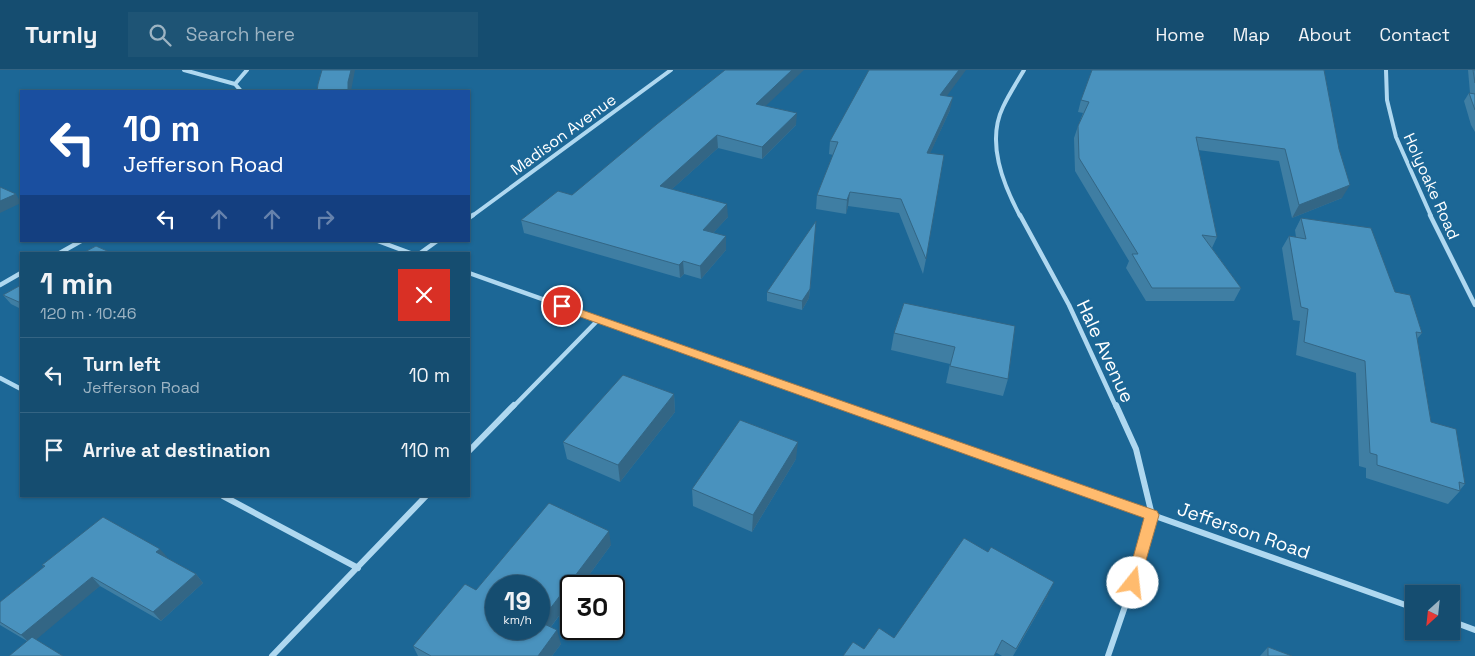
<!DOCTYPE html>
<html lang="en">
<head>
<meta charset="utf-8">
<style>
  :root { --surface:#154d70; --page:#1e5475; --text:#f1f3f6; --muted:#9db4c3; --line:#346483 }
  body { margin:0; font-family:"Space Grotesk",sans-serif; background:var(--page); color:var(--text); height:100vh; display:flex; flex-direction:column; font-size:19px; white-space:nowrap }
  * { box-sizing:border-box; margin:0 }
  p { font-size:16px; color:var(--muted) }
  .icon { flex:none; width:28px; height:28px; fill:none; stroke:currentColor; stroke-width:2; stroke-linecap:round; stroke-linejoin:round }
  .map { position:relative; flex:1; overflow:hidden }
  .details { position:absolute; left:20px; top:182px; width:450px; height:245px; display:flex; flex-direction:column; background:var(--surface); border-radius:0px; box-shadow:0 1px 4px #0004,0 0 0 1px var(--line) }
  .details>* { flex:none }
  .guide { position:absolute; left:20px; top:20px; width:450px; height:152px; border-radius:0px; box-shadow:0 1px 4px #0004,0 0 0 1px var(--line); background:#1a4fa0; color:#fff; overflow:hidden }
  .needle { width:32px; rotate:207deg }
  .fabs { position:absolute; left:1405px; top:515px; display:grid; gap:10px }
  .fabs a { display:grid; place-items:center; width:55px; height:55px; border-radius:0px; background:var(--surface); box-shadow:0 1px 4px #0004,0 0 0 1px var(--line); font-size:25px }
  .speed { position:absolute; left:485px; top:505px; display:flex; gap:10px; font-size:25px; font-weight:700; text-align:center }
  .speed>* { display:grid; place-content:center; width:65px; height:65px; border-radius:50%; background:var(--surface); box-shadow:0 1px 4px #0004,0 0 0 1px var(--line); line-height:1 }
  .speed small { font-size:12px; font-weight:400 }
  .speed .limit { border:2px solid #111; border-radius:8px; background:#fff; color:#111 }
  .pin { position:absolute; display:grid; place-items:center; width:42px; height:42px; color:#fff; margin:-21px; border:2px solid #fff; border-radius:50%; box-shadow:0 1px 5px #0007 }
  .me { position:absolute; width:55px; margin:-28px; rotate:16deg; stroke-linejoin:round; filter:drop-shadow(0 0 4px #0008) }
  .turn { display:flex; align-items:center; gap:18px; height:105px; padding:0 20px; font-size:22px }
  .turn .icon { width:65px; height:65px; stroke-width:2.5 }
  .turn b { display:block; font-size:35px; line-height:42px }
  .lanes { display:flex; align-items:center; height:48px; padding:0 20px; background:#0003; justify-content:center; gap:25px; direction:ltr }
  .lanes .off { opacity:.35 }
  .round { display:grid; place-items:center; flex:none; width:52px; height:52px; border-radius:0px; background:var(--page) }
  .headline { display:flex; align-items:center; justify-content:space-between; height:85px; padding:0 20px }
  h1 { font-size:30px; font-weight:800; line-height:38px }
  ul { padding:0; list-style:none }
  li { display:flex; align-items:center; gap:15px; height:75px; padding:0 20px; border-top:1px solid var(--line) }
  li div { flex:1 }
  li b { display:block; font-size:19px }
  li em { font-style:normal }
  header { display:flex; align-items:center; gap:30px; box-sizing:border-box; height:70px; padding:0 25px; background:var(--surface); border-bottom:1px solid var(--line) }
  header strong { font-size:24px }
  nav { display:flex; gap:28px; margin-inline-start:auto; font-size:18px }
  .search { width:350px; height:45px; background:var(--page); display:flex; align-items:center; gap:12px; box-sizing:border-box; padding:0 18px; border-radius:0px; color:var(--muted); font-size:19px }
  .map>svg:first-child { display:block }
</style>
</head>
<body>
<header>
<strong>Turnly</strong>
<div class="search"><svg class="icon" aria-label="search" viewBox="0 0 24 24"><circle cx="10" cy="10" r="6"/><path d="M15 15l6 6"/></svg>Search here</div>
<nav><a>Home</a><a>Map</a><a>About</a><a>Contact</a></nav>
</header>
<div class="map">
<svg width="1475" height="586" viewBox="0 0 1475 586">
  <rect width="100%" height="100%" fill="#1c6796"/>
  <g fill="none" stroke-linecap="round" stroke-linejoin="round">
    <path stroke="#afd8f0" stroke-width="4" d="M 184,0 L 235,14 L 241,21
      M 1386,0 L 1387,30 L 1396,67 L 1431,146
      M 235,14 L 247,0
      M 472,146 L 671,0
      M 1020,146 C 1003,114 986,72 1003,37 C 1009,24 1017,12 1024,0"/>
    <path stroke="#afd8f0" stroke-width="4.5" d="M 1020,145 L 1069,235 L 1116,337
      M 1430,145 L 1475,235
      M 469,148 L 473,145
      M 378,171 L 413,184
      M 58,184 L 81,171
      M 419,184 L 437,171
      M 469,203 L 846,337
      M 0,215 L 21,203
      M 0,308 L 21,319
      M 513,337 L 599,249"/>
    <path stroke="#afd8f0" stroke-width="6" d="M 843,335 L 1414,538
      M 469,381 L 514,335
      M 223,426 L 358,498
      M 1451,551 L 1475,560
      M 272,586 L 426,426
      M 1108,586 L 1133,513 L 1152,445 L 1136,379 L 1116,335"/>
  </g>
  <path fill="#3f7ea3" d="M 1324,0 L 1342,128 L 1292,148 L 1279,91 L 1198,80 L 1217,167 L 1212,178 L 1241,218 L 1234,231 L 1146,231 L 1126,198 L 1129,191 L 1075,101 L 1074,68 L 1078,56 L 1083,43 L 1078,42 L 1081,30 Z
    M 1468,0 L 1475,0 L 1475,62 L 1471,55 L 1464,31 L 1469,23 L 1470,23 Z
    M 946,26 L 950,40 L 930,83 L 926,189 L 923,204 L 899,143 L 848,136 L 846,144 L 816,139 L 817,125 L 833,85 L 829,84 L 830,71 Z
    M 766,36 L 796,55 L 762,89 L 718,78 L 672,119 L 728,147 L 713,163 L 726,180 L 701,209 L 684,204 L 680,208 L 524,163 L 521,150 Z
    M 1301,148 L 1395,222 L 1422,263 L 1417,269 L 1431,352 L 1465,414 L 1460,420 L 1460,421 L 1448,434 L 1366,408 L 1366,398 L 1359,396 L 1356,303 L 1296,285 L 1300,251 L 1293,250 L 1282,178 L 1289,166 L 1296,167 L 1295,160 Z
    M 815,160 L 809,228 L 802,240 L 767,231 L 767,222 Z
    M 21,215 L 21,239 L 11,234 L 3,225 Z
    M 904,233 L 1008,309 L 1003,326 L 946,313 L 950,294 L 891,280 L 894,263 Z
    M 674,324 L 675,342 L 620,412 L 567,389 L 563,372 Z
    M 796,389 L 752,462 L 693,436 L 692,419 Z
    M 611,475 L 551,557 L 561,574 L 552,586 L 418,586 L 413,576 L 476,520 Z
    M 167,488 L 196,504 L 203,513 L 161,551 L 100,516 L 27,571 L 0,555 L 0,532 L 44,497 L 42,495 L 168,488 Z
    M 1048,525 L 1013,586 L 1002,586 L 997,583 L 864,579 L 894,568 Z
    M 1268,577 L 1292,586 L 1260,586 Z"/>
  <path fill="#336685" d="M 351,0 L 355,0 L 351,21 L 348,21 L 348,12 Z
    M 792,0 L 804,0 L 755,46 L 756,34 Z
    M 959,0 L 966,0 L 938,38 L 940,25 Z
    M 953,27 L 950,40 L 924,97 L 927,83 Z
    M 797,43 L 796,55 L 762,89 L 762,77 Z
    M 717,65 L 718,78 L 661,129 L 660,116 Z
    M 1350,115 L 1342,128 L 1292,148 L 1299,135 Z
    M 850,122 L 848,136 L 846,144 L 847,130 Z
    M 16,124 L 21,133 L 0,143 L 0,131 Z
    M 727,134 L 728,147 L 703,174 L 703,160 Z
    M 816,151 L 809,228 L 802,240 L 802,231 Z
    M 726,166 L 726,180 L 701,209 L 700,196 Z
    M 683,191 L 684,204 L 680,208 L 679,195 Z
    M 674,324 L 675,342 L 620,412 L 618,395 Z
    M 798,372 L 796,389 L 752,462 L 753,445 Z
    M 609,461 L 611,475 L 581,516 L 571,516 L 571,529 L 545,565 L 540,552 Z
    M 160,479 L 168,488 L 164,491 L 156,482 Z
    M 196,504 L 203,513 L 161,551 L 153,542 Z
    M 92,507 L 100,516 L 31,574 L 21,565 Z
    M 1054,512 L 1048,525 L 1012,586 L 1016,579 Z
    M 557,560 L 561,574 L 552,586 L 538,586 Z"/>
  <path fill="#4992be" stroke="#336685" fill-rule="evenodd" d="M 322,0 L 351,0 L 348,12 L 348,21 L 317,21 L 318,14 Z
    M 725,0 L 792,0 L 756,34 L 797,43 L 762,77 L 717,65 L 660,116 L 727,134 L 703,160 L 726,166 L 700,196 L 683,191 L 679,195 L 521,150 L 558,121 L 572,125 L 657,54 Z
    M 869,0 L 959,0 L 940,25 L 953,27 L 927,83 L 944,85 L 926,189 L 901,129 L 850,122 L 847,130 L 817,125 L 838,72 L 830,71 Z
    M 1092,0 L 1324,0 L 1339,79 L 1350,115 L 1299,135 L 1285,79 L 1196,67 L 1217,167 L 1202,165 L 1241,218 L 1152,218 L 1132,184 L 1138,184 L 1079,88 L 1078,56 L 1089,32 L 1081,30 Z
    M 1473,0 L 1475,0 L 1475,13 Z
    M 1469,23 L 1475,24 L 1475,40 Z
    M 0,117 L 16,124 L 0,131 Z
    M 1301,148 L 1371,158 L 1395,222 L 1410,225 L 1422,263 L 1416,262 L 1431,352 L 1456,359 L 1465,414 L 1459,412 L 1460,421 L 1377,395 L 1377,385 L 1370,383 L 1365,291 L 1304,272 L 1308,239 L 1301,237 L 1289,166 L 1306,169 Z
    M 816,151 L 810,219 L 802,231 L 767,222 Z
    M 96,176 L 114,184 L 81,184 Z
    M 21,215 L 21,233 L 3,225 Z
    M 904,233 L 1015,256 L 1008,309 L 950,296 L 955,277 L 894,263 Z
    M 623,305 L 674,324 L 618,395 L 563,372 Z
    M 740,350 L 798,372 L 753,445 L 692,419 Z
    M 549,433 L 609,461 L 540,552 L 557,560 L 538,586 L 431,586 L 413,576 L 465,514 L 476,520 ZM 496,516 L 539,516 L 539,559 L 496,559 Z
    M 103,447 L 160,479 L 156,482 L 196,504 L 153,542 L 92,507 L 21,565 L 0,552 L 0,532 L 45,496 L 42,495 Z
    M 964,468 L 988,482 L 991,477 L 1054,512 L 1016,579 L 1002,570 L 994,586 L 843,586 L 853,572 L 864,579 L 879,558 L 894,568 Z
    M 32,567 L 63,586 L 9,586 Z
    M 1268,577 L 1292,586 L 1268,586 Z"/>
  <path fill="#ffbb6e" stroke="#a67a48" d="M 562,233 L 1157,441 L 1159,445 L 1138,518 L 1133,520 L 1128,518 L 1126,513 L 1144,448 L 558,239 L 556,236 L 558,234 Z"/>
  <g text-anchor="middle" stroke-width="4.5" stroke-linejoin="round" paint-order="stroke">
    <g font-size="16" fill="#fff" stroke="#1c6796">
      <text transform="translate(563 64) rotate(-36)" y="6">Madison Avenue</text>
      <text transform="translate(1432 116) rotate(66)" y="6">Holyoake Road</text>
    </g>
    <g font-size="19" fill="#fff" stroke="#1c6796">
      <text transform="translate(1106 281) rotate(65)" y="7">Hale Avenue</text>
      <text transform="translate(1244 460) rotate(19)" y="7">Jefferson Road</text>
    </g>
  </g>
</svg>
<div class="fabs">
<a><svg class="needle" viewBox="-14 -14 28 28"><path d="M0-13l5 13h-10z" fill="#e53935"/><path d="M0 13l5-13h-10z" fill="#9db4c3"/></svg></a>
</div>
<div class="speed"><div>19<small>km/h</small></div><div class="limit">30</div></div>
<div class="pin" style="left:562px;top:236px;background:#d93025"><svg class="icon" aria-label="arrive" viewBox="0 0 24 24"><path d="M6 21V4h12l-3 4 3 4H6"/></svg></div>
<svg class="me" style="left:1133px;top:513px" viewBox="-20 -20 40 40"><circle r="19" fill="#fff"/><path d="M0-13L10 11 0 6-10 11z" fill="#ffbb6e"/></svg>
<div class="guide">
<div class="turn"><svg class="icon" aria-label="left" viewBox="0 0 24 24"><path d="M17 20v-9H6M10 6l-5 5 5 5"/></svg><div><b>10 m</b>Jefferson Road</div></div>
<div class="lanes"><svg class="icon" aria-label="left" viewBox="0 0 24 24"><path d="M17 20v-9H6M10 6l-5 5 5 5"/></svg><svg class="icon off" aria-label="ahead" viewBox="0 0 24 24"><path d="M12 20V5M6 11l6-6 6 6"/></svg><svg class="icon off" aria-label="ahead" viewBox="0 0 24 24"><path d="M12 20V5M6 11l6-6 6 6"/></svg><svg class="icon off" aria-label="right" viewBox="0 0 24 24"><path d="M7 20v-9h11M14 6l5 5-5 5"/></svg></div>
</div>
<section class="details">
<div class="headline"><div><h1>1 min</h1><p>120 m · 10:46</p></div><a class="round" style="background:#d93025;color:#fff"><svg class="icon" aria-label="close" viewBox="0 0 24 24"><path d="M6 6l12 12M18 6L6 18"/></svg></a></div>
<ul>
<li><svg class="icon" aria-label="left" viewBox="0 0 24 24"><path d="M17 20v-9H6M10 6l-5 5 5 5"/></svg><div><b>Turn left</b><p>Jefferson Road</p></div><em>10 m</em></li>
<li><svg class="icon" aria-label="arrive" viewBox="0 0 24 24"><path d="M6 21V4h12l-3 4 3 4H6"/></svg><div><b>Arrive at destination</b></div><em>110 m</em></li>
</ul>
</section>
</div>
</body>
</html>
